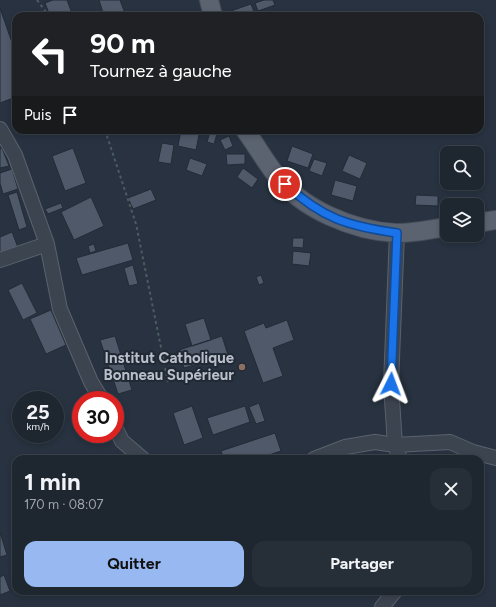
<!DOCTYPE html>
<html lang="fr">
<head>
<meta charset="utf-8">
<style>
  :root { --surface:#1e2630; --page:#262e38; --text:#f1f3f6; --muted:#a1a5ab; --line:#3c434c; --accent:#97b8f1 }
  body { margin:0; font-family:Figtree,sans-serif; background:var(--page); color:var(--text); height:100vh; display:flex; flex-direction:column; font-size:15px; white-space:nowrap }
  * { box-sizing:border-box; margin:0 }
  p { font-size:13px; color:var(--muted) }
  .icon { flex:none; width:22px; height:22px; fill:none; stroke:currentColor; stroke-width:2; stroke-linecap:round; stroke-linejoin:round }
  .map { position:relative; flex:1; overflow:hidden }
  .side { position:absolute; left:12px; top:455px; width:472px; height:140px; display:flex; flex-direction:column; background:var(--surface); border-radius:12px; box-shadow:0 2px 6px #0003,0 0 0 1px var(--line) }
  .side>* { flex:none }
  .guide { position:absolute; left:12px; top:12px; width:472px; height:122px; border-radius:12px; box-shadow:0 2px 6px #0003,0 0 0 1px var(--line); background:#202124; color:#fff; overflow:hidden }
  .fabs { position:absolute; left:440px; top:146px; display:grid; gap:8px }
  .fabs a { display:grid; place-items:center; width:44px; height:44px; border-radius:8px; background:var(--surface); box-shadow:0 2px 6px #0003,0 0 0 1px var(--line); font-size:20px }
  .speed { position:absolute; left:12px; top:391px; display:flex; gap:8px; font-size:20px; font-weight:700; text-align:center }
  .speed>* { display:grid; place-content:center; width:52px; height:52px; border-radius:50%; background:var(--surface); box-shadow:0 2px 6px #0003,0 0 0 1px var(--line); line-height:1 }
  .speed small { font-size:10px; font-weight:400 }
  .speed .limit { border:6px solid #d22; background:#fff; color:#111 }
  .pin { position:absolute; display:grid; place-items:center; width:34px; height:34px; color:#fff; margin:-17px; border:2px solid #fff; border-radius:50%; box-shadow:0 1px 4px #0007 }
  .me { position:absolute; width:44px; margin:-22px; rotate:3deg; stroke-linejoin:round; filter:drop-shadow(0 0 3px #0008) }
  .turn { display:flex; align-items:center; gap:14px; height:84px; padding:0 12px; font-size:18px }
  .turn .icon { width:52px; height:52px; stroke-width:2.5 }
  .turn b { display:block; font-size:28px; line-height:34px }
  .then { display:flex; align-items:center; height:38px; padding:0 12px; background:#0003; gap:8px; font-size:15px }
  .round { display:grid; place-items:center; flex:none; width:42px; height:42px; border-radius:12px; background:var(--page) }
  .overview { display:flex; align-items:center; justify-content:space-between; height:68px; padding:0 12px }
  h1 { font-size:24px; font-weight:700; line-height:30px }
  .primary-button { display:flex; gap:8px; margin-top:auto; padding:8px 12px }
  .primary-button a { flex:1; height:46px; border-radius:12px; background:var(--accent); color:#111; font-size:16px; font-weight:700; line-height:46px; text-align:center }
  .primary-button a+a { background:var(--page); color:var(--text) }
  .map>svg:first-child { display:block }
</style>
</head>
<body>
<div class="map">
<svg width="496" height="607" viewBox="0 0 496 607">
  <rect width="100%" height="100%" fill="#283240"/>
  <path fill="#4f5969" stroke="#232b37" d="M 53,0 L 67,0 L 73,16 L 50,16 L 45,3 Z
    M 99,0 L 120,0 L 126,16 L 104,16 Z
    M 264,0 L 273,0 L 275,5 L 258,11 L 255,3 Z
    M 251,4 L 255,14 L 248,16 L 229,16 L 228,12 Z
    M 0,8 L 16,54 L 16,97 L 0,103 Z
    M 181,130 L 200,130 L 196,150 L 178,146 Z
    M 308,130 L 325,130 L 324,135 L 308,131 Z
    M 210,132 L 217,134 L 214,144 L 207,142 Z
    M 229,136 L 233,146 L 225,150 L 220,140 Z
    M 162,143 L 174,145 L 171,164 L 158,162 Z
    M 292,146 L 313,154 L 308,168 L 287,161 Z
    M 2,148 L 9,166 L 0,168 L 0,149 Z
    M 73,148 L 86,183 L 65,191 L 52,156 Z
    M 226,154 L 245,154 L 245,164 L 227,165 Z
    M 349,155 L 367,163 L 360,179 L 342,171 Z
    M 190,158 L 207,164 L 202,176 L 186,170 Z
    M 314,159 L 327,163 L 322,176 L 309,171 Z
    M 243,168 L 258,179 L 252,188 L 237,177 Z
    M 12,169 L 18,189 L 3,194 L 0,183 L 0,173 Z
    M 335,180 L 357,186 L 353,201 L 331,195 Z
    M 151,189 L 156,200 L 133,209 L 128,198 Z
    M 17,192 L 27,227 L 19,230 L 8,195 Z
    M 416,195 L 438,196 L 438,206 L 415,205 Z
    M 91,197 L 104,226 L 74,240 L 61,212 Z
    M 61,203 L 63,208 L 48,214 L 45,209 Z
    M 12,232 L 19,250 L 0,257 L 0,237 Z
    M 293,238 L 304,238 L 303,248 L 292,247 Z
    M 128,243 L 133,260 L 82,275 L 76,258 Z
    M 94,244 L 96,251 L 90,253 L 88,246 Z
    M 293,251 L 311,253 L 309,266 L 292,264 Z
    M 133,265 L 138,284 L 129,286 L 124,268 Z
    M 261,275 L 264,283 L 259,285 L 256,277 Z
    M 22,283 L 37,313 L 23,320 L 8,290 Z
    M 51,310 L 66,345 L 46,354 L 30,319 Z
    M 204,318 L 211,340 L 192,346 L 185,324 Z
    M 287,320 L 294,340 L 273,348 L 283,376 L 263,383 L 244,331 L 264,323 L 266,328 Z
    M 115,336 L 132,390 L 118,394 L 100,340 Z
    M 222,336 L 228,355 L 184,368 L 179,350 Z
    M 259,403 L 265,421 L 256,424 L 249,407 Z
    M 192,406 L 203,438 L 184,445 L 173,413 Z
    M 245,406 L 250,422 L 213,435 L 207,418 Z
    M 275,433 L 281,451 L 257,459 L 224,459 L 221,451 Z
    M 0,532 L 7,555 L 0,557 Z
    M 4,575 L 10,591 L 0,595 L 0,577 Z"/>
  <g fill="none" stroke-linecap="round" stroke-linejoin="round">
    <defs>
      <path id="minor" d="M 0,129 L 15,155 L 47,244 L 60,309 L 91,382 L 102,400
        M 397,233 L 391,384 L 395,445 L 400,459
        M 0,260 L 47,244
        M 115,427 L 122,441 L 143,459
        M 314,459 L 345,447 L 375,442 L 395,445 L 450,442 L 473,452 L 496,458
        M 382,607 L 395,591"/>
      <path id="major" d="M 209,0 L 213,16
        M 245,130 C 256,145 265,161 276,175 C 301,209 354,231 396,233 C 412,234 431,229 447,227
        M 477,223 L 496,220"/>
    </defs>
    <use href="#minor" stroke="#5a626d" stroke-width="16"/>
    <use href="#major" stroke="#464d59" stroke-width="20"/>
    <path stroke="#4a5d60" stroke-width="2" stroke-dasharray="3 3" stroke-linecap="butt" d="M 37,0 L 49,16
      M 105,130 L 136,224 L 168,382"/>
    <use href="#minor" stroke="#3c4450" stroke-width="14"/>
    <use href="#major" stroke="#5b6370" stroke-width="18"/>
  </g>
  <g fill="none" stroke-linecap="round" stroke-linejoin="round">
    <defs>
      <path id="route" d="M 285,184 C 322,218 347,226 397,233 L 391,384"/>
    </defs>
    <use href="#route" stroke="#114b97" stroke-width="10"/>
    <use href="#route" stroke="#1a73e8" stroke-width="7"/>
  </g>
  <circle fill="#8d6e63" stroke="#212935" stroke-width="1.5" cx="242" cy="367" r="4"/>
  <g text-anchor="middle" stroke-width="4" stroke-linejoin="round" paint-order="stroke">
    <g font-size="15" font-weight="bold" fill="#b9bfca" stroke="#212935" text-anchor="end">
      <text x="234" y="363">Institut Catholique<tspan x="234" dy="17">Bonneau Supérieur</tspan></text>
    </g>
  </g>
</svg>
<div class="fabs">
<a><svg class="icon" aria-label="search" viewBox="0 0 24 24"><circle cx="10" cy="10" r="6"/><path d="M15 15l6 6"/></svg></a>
<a><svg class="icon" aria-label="layers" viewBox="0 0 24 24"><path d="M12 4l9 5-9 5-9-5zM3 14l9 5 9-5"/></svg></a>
</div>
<div class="speed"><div>25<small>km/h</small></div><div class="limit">30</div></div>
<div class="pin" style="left:285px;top:184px;background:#d93025"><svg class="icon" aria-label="arrive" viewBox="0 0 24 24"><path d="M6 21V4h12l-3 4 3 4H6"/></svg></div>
<svg class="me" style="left:391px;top:384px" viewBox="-20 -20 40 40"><path d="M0-17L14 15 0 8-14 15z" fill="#1a73e8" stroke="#fff" stroke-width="4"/></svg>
<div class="guide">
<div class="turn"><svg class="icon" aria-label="left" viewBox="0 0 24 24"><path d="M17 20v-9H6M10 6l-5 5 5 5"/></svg><div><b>90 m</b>Tournez à gauche</div></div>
<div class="then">Puis<svg class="icon" aria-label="arrive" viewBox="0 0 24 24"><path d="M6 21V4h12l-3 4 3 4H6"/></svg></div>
</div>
<section class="side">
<div class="overview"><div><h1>1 min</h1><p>170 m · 08:07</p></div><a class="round"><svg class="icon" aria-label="close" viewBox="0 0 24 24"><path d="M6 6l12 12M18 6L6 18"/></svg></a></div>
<div class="primary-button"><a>Quitter</a><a>Partager</a></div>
</section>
</div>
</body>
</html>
